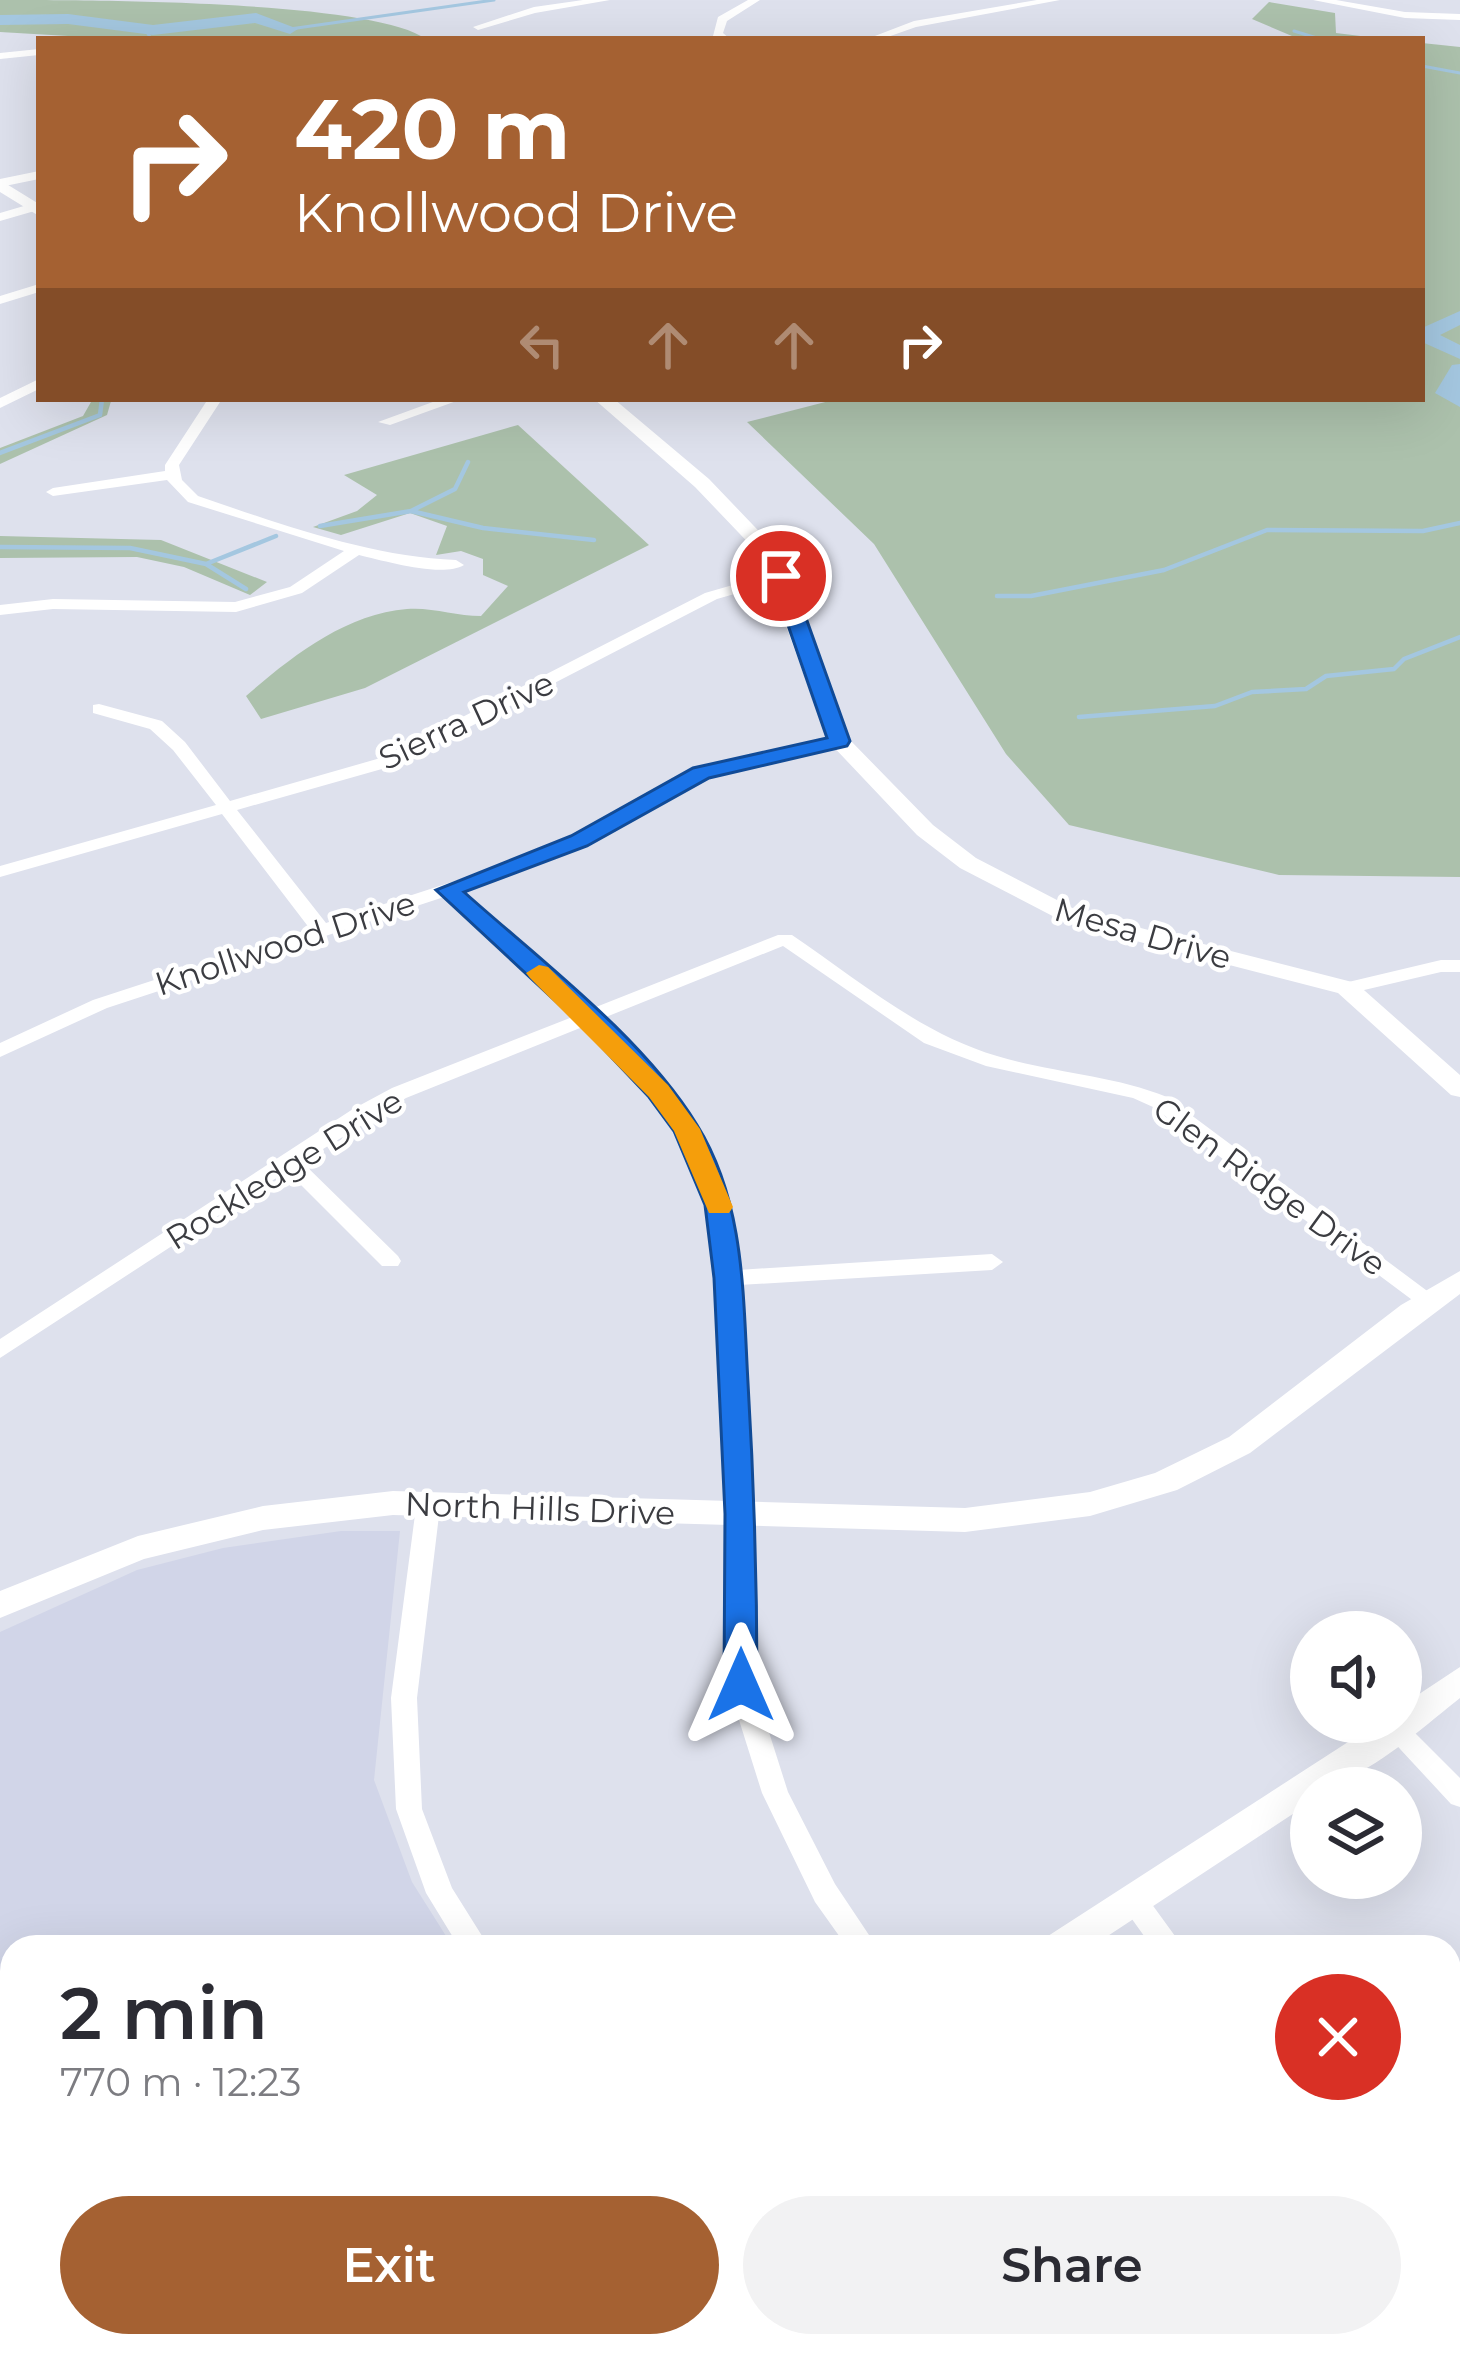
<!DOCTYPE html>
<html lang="en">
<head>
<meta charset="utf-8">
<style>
  :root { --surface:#fff; --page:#f2f2f3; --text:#2b2b33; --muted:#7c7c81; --accent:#a56132 }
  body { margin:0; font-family:Montserrat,sans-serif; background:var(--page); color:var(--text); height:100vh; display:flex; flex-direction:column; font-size:45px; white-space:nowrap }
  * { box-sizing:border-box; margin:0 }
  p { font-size:39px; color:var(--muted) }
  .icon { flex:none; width:66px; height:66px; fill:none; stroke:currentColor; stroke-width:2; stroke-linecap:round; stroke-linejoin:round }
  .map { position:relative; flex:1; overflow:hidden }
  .drawer { position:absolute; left:0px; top:1935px; width:1461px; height:423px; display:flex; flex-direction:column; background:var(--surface); border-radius:36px 36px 0 0; box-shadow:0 12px 48px #0002 }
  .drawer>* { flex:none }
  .hud { position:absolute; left:36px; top:36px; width:1389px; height:366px; border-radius:0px; box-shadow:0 12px 48px #0002; background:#a56132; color:#fff; overflow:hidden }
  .buttons { position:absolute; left:1290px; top:1611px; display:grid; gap:24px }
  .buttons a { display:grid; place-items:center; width:132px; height:132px; border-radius:50%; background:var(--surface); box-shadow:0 12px 48px #0002; font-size:60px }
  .pin { position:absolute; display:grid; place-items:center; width:102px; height:102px; color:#fff; margin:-51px; border:6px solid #fff; border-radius:50%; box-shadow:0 3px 12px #0007 }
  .me { position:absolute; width:132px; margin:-66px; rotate:0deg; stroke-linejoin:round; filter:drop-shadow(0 0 9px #0008) }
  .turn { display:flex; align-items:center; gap:42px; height:252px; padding:0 60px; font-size:54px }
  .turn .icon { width:156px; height:156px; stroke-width:2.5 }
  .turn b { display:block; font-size:84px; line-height:102px }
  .lanes { display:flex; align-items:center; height:114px; padding:0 60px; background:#0003; justify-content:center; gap:60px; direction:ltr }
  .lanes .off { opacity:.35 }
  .round { display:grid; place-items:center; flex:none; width:126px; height:126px; border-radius:63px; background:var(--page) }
  .head { display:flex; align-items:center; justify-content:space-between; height:204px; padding:0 60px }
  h1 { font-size:72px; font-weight:600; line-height:90px }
  .primary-button { display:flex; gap:24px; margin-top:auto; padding:24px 60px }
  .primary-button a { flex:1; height:138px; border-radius:72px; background:var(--accent); color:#fff; font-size:48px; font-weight:600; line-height:138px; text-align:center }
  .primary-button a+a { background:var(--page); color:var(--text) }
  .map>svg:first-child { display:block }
</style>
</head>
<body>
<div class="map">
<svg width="1460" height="2356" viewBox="0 0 1460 2356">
  <rect width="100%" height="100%" fill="#dee1ed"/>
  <path fill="#d1d5e8" d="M 341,1531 L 400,1531 L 374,1780 L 412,1882 L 453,1947 L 12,1947 L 12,2346 L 364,2346 L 347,2356 L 0,2356 L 0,1632 L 137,1570 L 223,1548 Z"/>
  <path fill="#acc1ac" d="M 0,0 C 85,0 372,0 426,39 L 119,39 L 0,32 Z
    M 1269,2 L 1335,13 L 1336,33 L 1385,39 L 1299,39 L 1252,19 Z
    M 1422,43 L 1460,47 L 1460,877 L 1279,875 L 1069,825 L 1006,754 L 874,544 L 747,422 L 837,399 L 1422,399 Z
    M 111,401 L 107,415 L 0,464 L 0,448 L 83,416 L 91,402 Z
    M 518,425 L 649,545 L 365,688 L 261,719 L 246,696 C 291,657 345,614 407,609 C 432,607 456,616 481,616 L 508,586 L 483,575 L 483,559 L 461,551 L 436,555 L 447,526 L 410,513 L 341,535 L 313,527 L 357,511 L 377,495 L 344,475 Z
    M 0,536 L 161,540 L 267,582 L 250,595 L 184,567 L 137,557 L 0,558 Z"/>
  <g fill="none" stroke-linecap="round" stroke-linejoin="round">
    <path stroke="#a4c7e0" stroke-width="3" d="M 290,29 L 494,0
      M 146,30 L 151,39
      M 1294,31 L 1320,39
      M 1422,66 L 1460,73"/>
    <path stroke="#a4c7e0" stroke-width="4.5" d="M 0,453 L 100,415 L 102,399
      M 411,511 L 455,489 L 468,462
      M 320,526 L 411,511 L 483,528 L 594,540
      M 0,547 L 130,548 L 206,564 L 276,536
      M 206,564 L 246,589
      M 997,596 L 1031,596 L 1164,570 L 1267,530 L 1423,531 L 1460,523
      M 1079,717 L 1215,706 L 1252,692 L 1306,689 L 1326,676 L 1394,669 L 1404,659 L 1460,637"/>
    <path fill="#a4c7e0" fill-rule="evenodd" d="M 256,13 L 298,29 L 290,34 L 255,23 L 153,35 L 68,24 L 0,25 L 0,15 L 68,14 L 153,25 Z
      M 1460,311 L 1460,325 L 1440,335 L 1460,345 L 1460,359 L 1422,342 L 1422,328 Z
      M 1460,364 L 1460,407 L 1435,393 L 1452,365 Z"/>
    <path fill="#fff" fill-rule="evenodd" d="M 583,0 L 610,0 L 535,13 L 478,30 L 473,27 L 534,7 Z
      M 748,0 L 760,0 L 727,21 L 723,33 L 730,39 L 713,36 L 718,17 Z
      M 1037,0 L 1060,0 L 916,27 L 882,39 L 867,39 L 914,21 Z
      M 1313,0 L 1336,0 L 1405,12 L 1460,14 L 1460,20 L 1405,18 Z
      M 39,49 L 39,55 L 0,59 L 0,53 Z
      M 39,171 L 39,179 L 0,187 L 0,179 Z
      M 34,203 L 39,205 L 38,210 L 0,221 L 0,213 Z
      M 39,284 L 39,292 L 0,304 L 0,296 Z
      M 39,379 L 39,389 L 0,408 L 0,398 Z
      M 208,399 L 222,399 L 179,465 L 182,480 L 198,496 C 280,524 370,557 456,560 L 464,565 C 442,578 385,561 359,555 L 302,593 L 236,612 L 53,609 L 0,615 L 0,605 L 53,599 L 235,602 L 290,587 L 344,551 L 188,502 L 167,480 L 53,496 L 46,492 L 53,488 L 165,471 L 165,465 Z
      M 441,399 L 462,399 L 390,425 L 378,422 Z
      M 781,571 L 786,573 L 786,579 L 717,599 L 396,765 L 237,810 L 326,923 L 516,861 L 573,837 L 695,769 L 839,736 L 845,737 L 845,745 L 707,777 L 585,845 L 528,869 L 460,891 L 591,1009 L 778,935 L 792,935 C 857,979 921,1034 997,1056 C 1053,1073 1113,1075 1167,1097 L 1438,1299 L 1435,1305 L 1419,1305 L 1153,1107 L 1133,1098 L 986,1066 L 924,1043 L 783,946 L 601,1019 C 653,1073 710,1130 729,1204 C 735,1225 735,1248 738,1270 L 992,1254 L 1003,1262 L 992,1270 L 739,1285 L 752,1514 L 754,1685 L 788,1792 L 835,1884 L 877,1947 L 847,1947 L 815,1902 L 762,1793 L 728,1685 L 728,1514 L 717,1278 L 708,1205 L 692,1160 L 652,1095 L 585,1026 L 406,1098 L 302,1162 L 398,1256 L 401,1261 L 398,1266 L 382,1266 L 287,1171 L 0,1358 L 0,1339 L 353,1109 L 392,1088 L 575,1016 L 444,897 L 107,1008 L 0,1057 L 0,1043 L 93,1000 L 310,929 L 222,814 L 0,877 L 0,866 L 216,805 L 173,750 L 150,729 L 93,713 L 93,705 L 99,704 L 162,721 L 185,742 L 230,801 L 384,757 L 705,593 Z
      M 1441,960 L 1460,960 L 1460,972 L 1441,972 L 1347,994 L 1337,988 L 1340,984 Z
      M 428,1498 L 436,1501 L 440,1507 L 417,1698 L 422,1809 L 452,1888 L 489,1947 L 459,1947 L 426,1893 L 396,1809 L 391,1698 L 416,1507 L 420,1501 Z
      M 1401,1719 L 1460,1778 L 1460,1807 L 1451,1804 L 1388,1736 L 1384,1728 L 1387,1722 L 1401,1722 Z
      M 1133,1889 L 1143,1892 L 1183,1947 L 1152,1947 L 1119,1901 L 1123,1892 Z
      M 1264,2346 L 1296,2346 L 1298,2356 L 1266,2356 Z"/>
    <path fill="#fff" fill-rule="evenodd" d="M 0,180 L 39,204 L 39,216 L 0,192 Z
      M 594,399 L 614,399 L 709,479 L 776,549 L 849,739 L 933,825 L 976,858 L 1082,913 L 1356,983 L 1460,1075 L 1460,1097 L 1451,1095 L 1338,993 L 1066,923 L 960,868 L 917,835 L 828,741 L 760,555 L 695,487 Z
      M 1460,1271 L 1460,1294 L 1250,1453 L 1177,1490 L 1090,1516 L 965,1532 L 393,1515 L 263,1530 L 144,1559 L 0,1618 L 0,1591 L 138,1536 L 263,1506 L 393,1491 L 965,1508 L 1090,1492 L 1155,1473 L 1229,1437 L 1401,1305 Z
      M 1460,1667 L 1460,1698 C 1423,1727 1357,1788 1311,1788 L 1311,1802 L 1091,1947 L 1043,1947 L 1048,1936 L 1379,1722 L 1401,1722 L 1401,1706 Z
      M 424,2346 L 475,2346 L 471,2356 L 420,2356 Z"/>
  </g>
  <path fill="#1a73e8" stroke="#114b97" stroke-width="3" d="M 774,572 L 791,576 L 850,741 L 847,746 L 709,778 L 587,846 L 464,892 C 541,961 643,1037 697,1125 C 745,1202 743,1295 748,1383 C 754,1484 757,1584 757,1685 L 752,1695 L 741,1699 L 729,1695 L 724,1685 L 725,1514 L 714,1278 L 705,1205 L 674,1131 L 649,1097 L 578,1022 L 436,890 L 571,836 L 693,768 L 827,738 L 771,576 Z"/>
  <path fill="#f59e0b" d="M 539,965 L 548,967 L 668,1085 L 700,1129 L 733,1207 L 729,1213 L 709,1213 L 674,1131 L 649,1097 L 530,978 L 526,973 Z"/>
  <g text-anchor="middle" stroke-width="9" stroke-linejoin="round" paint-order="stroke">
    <g font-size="33" fill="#3b3c41" stroke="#fff">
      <text transform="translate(466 720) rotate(-25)" y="12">Sierra Drive</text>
      <text transform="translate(1143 933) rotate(16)" y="12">Mesa Drive</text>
      <text transform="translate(285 943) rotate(-18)" y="12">Knollwood Drive</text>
      <text transform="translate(284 1169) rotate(-32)" y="12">Rockledge Drive</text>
      <text transform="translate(1270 1186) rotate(36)" y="12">Glen Ridge Drive</text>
      <text transform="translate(540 1508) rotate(2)" y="12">North Hills Drive</text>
    </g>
  </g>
</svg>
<div class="buttons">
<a><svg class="icon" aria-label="sound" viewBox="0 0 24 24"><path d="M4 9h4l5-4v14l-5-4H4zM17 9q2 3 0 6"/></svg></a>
<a><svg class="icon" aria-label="layers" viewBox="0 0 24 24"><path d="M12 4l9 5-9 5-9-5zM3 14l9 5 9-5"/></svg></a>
</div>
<div class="pin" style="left:781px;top:576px;background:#d93025"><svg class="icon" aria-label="arrive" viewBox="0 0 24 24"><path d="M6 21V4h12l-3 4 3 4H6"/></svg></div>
<svg class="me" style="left:741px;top:1685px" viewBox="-20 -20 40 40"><path d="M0-17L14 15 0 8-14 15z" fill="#1a73e8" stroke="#fff" stroke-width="4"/></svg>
<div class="hud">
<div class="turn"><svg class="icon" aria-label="right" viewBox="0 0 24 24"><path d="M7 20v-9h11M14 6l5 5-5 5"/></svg><div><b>420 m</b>Knollwood Drive</div></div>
<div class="lanes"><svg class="icon off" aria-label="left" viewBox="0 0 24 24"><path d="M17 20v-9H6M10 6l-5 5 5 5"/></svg><svg class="icon off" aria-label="ahead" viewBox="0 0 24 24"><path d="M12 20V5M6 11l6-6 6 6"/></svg><svg class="icon off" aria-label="ahead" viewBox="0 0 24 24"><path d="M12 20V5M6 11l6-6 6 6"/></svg><svg class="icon" aria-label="right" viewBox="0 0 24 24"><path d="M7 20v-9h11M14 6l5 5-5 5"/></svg></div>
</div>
<section class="drawer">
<div class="head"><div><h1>2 min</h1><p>770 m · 12:23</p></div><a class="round" style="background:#d93025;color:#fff"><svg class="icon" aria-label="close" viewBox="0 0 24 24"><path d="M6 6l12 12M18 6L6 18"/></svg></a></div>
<div class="primary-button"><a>Exit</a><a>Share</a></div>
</section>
</div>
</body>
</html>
